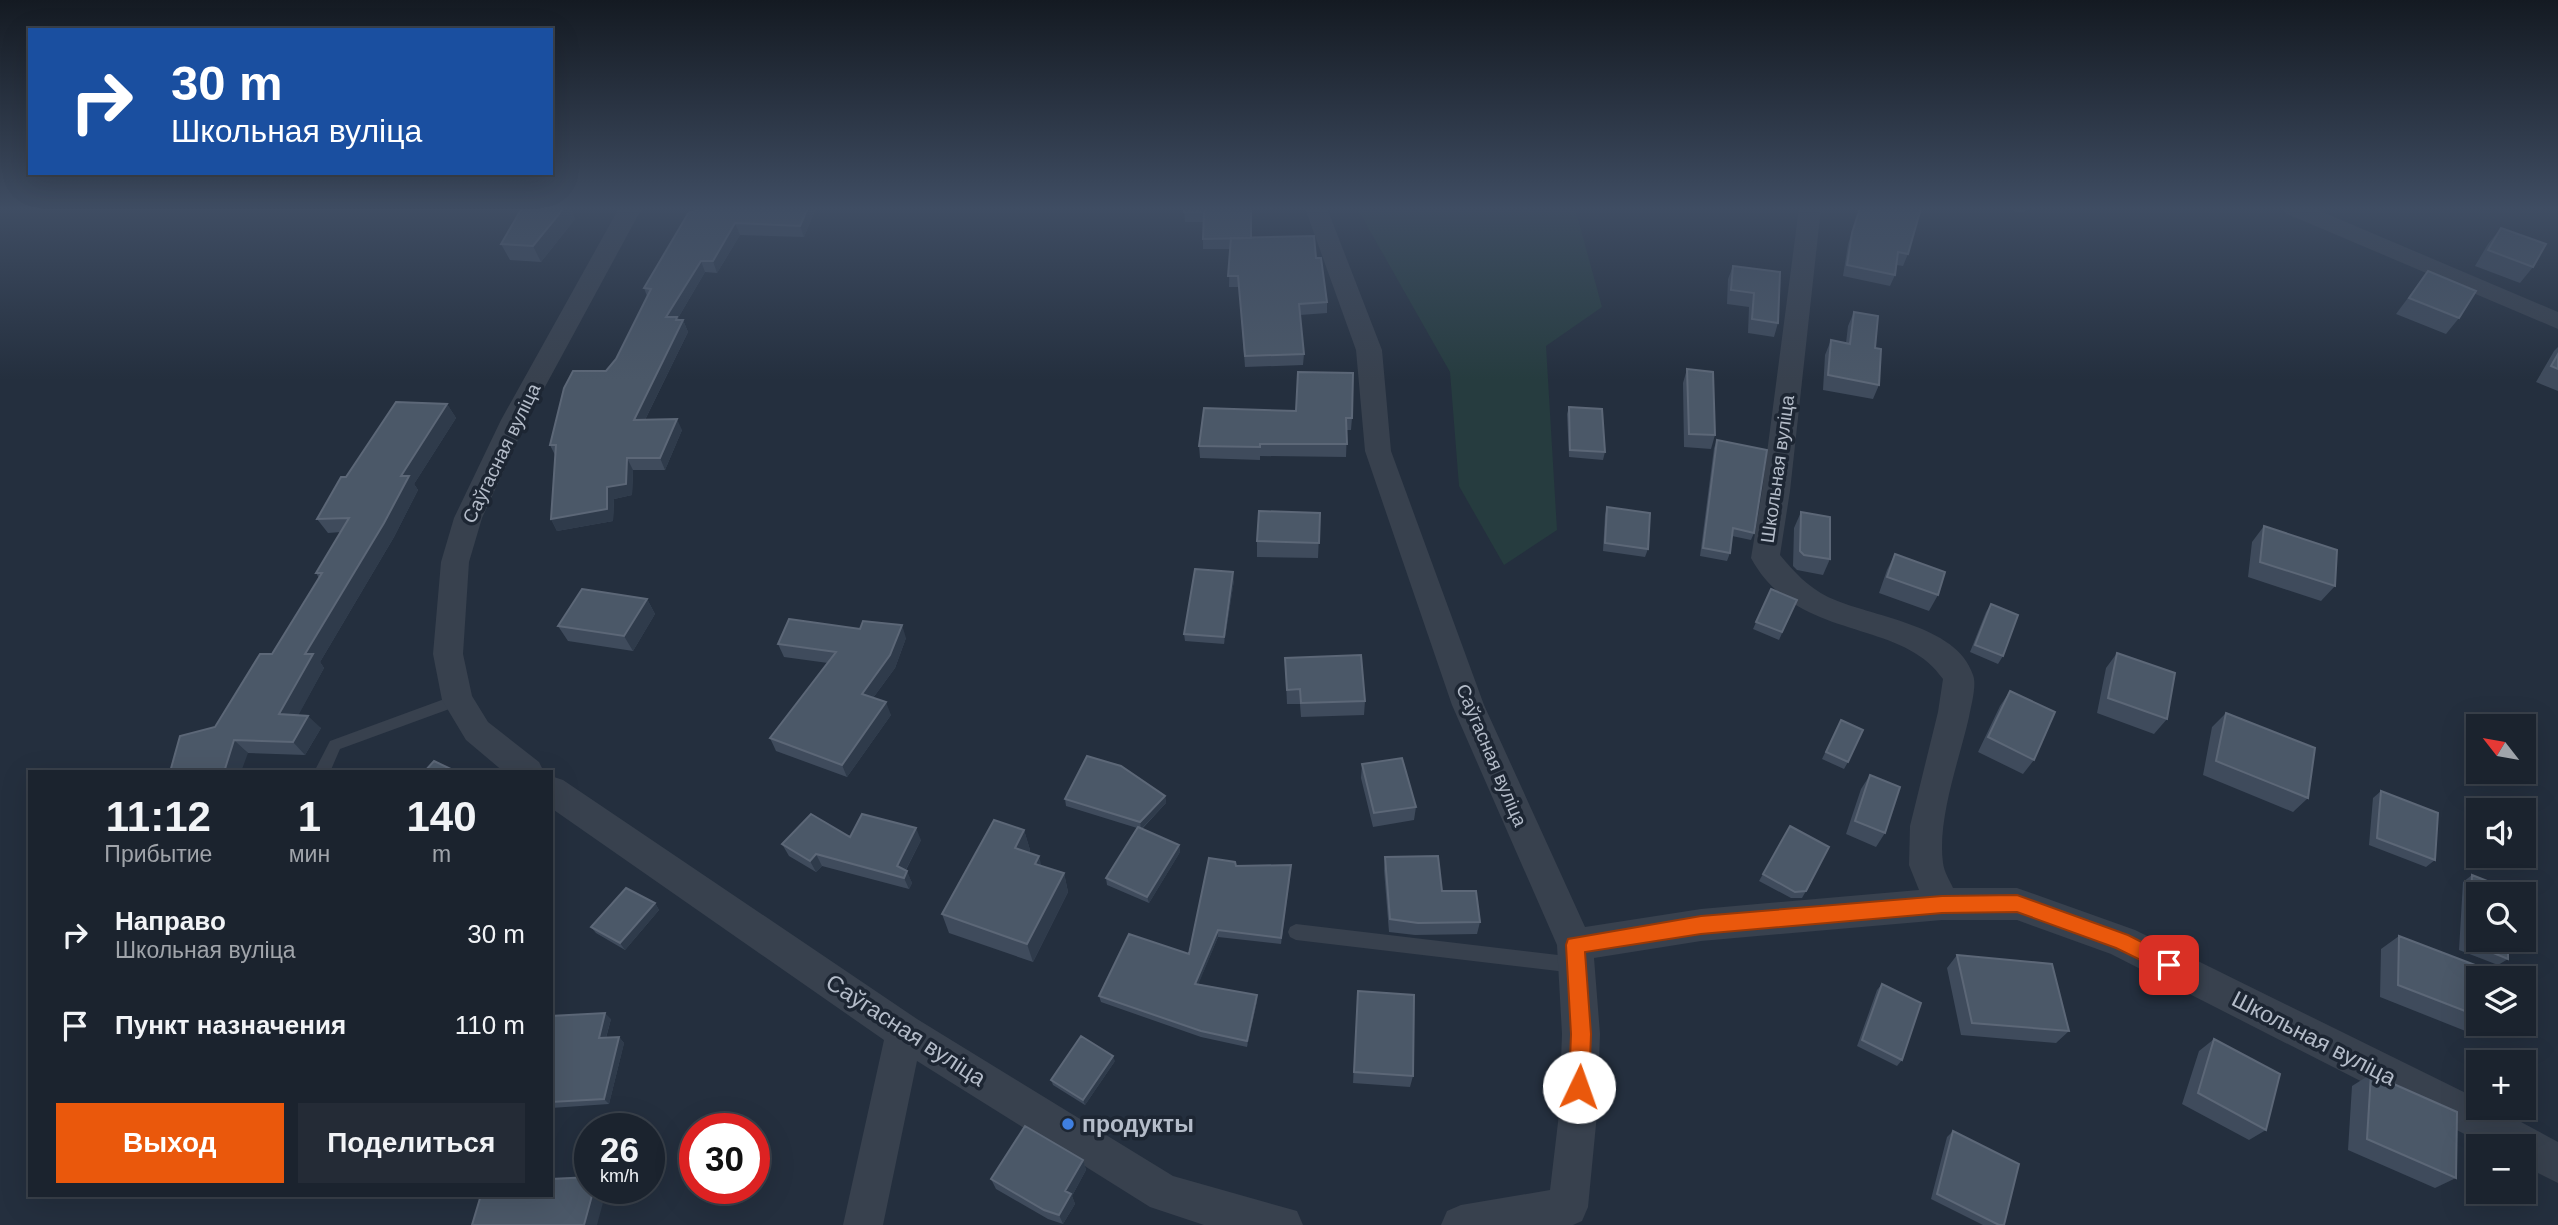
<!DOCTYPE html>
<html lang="ru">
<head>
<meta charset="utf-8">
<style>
  :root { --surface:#1b232e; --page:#242b36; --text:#f1f3f6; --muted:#a0a4aa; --line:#39404a; --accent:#ea580c }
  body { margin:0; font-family:Arial,sans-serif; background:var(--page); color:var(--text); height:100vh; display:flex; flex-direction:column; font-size:26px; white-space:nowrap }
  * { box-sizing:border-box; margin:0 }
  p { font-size:23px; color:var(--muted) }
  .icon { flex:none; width:38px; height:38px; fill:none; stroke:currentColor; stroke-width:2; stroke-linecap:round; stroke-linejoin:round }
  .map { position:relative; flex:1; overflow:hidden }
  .panel { position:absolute; left:28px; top:770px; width:525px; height:427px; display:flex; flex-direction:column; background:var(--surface); border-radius:0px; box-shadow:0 7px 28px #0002,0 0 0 2px var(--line) }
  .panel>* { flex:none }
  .guide { position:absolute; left:28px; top:28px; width:525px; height:147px; border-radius:0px; box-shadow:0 7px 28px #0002,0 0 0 2px var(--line); background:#1a4fa0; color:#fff; overflow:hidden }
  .needle { width:46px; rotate:301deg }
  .controls { position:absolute; left:2466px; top:714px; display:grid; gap:14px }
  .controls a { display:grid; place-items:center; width:70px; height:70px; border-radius:0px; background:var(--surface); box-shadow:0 7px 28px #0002,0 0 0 2px var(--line); font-size:35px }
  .speed { position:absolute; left:574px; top:1113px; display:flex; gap:14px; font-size:35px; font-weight:700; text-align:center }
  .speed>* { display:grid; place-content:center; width:91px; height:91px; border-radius:50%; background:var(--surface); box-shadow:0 7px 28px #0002,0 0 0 2px var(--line); line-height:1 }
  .speed small { font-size:18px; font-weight:400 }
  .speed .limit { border:10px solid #d22; background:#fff; color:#111 }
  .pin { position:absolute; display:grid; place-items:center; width:60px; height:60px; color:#fff; margin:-30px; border-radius:14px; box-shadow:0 4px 10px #0006 }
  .me { position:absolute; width:77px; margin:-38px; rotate:3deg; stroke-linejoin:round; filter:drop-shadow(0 0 5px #0008) }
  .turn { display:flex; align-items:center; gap:24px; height:147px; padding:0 28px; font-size:32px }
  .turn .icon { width:91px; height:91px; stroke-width:2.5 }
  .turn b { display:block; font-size:49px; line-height:60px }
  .eta { display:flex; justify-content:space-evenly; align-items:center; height:119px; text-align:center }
  .eta b { font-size:42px; font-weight:700; line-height:49px }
  .primary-button { display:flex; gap:14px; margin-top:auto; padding:14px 28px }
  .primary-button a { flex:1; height:80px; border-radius:0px; background:var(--accent); color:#fff; font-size:28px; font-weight:700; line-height:80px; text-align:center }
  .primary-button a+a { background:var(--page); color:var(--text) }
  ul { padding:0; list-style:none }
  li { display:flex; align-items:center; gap:21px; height:91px; padding:0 28px }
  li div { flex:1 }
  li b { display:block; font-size:26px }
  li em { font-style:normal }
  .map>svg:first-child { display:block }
</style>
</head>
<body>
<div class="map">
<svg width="2558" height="1225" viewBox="0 0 2558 1225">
  <rect width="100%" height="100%" fill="#242f3e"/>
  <path fill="#263c3f" d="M 1357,208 L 1575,208 L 1602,307 L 1546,346 L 1557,530 L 1504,565 L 1459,486 L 1450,372 Z"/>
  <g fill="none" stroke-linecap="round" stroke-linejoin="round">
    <path fill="#38414e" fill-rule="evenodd" d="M 458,694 L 463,696 L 465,700 L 463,704 L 340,749 L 330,772 L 314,772 L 330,741 Z
      M 1296,924 L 1575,957 L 1581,959 L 1583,965 L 1581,971 L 1575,973 L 1296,940 L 1290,937 L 1288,932 L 1290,927 Z"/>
    <path fill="#38414e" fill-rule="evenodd" d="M 619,208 L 642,208 L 527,420 L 482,518 L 469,562 L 463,654 L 472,696 L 488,722 L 539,762 L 544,772 L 504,772 L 466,740 L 442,700 L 433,654 L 441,562 L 454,518 L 501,420 Z
      M 1305,208 L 1327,208 L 1382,350 L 1391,451 L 1484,705 L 1585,927 L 1701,909 L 1919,890 L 1909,865 L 1910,826 L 1938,712 L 1943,679 C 1901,617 1797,643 1751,558 L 1762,491 L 1799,208 L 1821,208 L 1790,491 L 1780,555 C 1794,572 1808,587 1828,597 C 1870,617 1957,624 1973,675 C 1977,685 1971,706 1969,717 C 1959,761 1937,819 1943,863 C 1944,872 1950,881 1953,888 L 2017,888 L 2135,930 L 2478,1099 L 2478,1108 L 2495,1108 L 2558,1142 L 2558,1183 L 2524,1166 L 2524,1146 L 2488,1146 L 2111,954 L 2017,920 L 1942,920 L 1701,941 L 1594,958 L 1600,1034 L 1597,1114 L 1588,1207 L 1582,1221 L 1573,1225 L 1441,1225 L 1447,1211 L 1461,1205 L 1550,1190 L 1559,1114 L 1562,1034 L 1557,945 L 1452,705 L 1365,451 L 1356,350 Z
      M 2282,208 L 2313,208 L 2558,312 L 2558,329 L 2285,213 Z
      M 551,776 L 563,780 L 917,1019 L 1173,1176 L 1297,1211 L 1303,1225 L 1204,1225 L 1150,1207 L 917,1061 L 883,1225 L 843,1225 L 884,1040 L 551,808 Z"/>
  </g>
  <path fill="#3f4b5c" d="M 522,208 L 570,208 L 575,219 L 541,262 L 510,260 L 501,244 Z
    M 697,208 L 816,208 L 804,237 L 740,235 L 717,273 L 705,272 L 678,318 L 679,320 L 683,320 L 688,332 L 645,420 L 682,430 L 665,470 L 633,470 L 632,495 L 614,499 L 613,521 L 557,531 L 551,519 L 555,455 L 550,445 L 616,359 L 647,296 L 644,288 Z
    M 1184,208 L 1251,208 L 1251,238 L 1316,258 L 1327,302 L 1327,313 L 1300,315 L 1304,354 L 1303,365 L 1245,367 L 1239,287 L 1229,287 L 1230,249 L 1203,249 L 1203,222 L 1185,222 Z
    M 1860,208 L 1921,208 L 1908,254 L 1903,266 L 1897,265 L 1895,275 L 1890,286 L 1843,276 L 1848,244 Z
    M 2000,208 L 2027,208 L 2024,213 Z
    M 2501,228 L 2533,267 L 2520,283 L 2475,266 L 2488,244 Z
    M 1733,266 L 1778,323 L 1774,337 L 1748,333 L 1749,307 L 1727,304 L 1728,279 Z
    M 2428,271 L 2459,318 L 2446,334 L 2396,314 Z
    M 1854,312 L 1875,348 L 1879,385 L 1873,399 L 1823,390 L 1825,355 L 1831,340 L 1846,343 L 1848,326 Z
    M 2558,347 L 2558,391 L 2536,382 L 2554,351 Z
    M 1687,369 L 1715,435 L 1711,449 L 1684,447 L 1683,383 Z
    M 447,404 L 456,418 L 414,484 L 418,490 L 394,537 L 320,662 L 324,668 L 298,715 L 321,728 L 305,755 L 248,753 L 215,727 L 272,654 L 319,578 L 316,573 L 341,532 L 328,533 L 317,519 L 346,477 Z
    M 1569,407 L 1605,452 L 1603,460 L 1569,457 L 1567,414 Z
    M 1296,411 L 1352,418 L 1351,430 L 1347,430 L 1346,457 L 1260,456 L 1260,460 L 1200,458 L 1199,446 Z
    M 1717,440 L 1754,533 L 1751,540 L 1732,536 L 1730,553 L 1727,561 L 1700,556 L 1714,448 Z
    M 1607,507 L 1648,549 L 1645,557 L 1603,551 L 1605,515 Z
    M 1801,512 L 1830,559 L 1823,575 L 1797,570 L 1793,566 L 1794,528 Z
    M 1320,513 L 1318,558 L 1257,557 L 1257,541 Z
    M 2264,526 L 2335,586 L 2321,601 L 2248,577 L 2252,542 Z
    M 1895,554 L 1938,595 L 1929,611 L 1879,593 L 1887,570 Z
    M 1234,580 L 1224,644 L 1185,641 L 1184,634 Z
    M 1771,589 L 1797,600 L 1779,640 L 1753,629 Z
    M 647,599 L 655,614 L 633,651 L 568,641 L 558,626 Z
    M 1991,604 L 2003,656 L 1998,664 L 1970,652 L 1986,612 Z
    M 906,638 L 895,668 L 873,698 L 891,715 L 847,777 L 776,751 L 770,738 L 828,663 L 784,657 L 778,644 Z
    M 2117,653 L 2167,719 L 2154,734 L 2097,713 L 2106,668 Z
    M 1285,658 L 1365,701 L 1364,715 L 1301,717 L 1300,704 L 1287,704 Z
    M 2010,691 L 2034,760 L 2023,774 L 1978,752 L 2000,706 Z
    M 2226,713 L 2308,798 L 2293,812 L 2203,775 L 2212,727 Z
    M 1841,720 L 1848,762 L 1844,769 L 1822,759 Z
    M 1362,764 L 1416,807 L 1414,820 L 1373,827 L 1361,778 Z
    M 1870,775 L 1885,833 L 1876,847 L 1846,834 L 1861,789 Z
    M 2381,791 L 2435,860 L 2426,867 L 2369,845 L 2373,798 Z
    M 1165,796 L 1166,803 L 1142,829 L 1179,845 L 1180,852 L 1149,903 L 1107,885 L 1106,878 L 1137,828 L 1066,806 L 1065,799 Z
    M 1790,826 L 1806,891 L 1802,898 L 1791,898 L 1759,881 Z
    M 1024,830 L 1030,850 L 1029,853 L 1041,866 L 1064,873 L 1068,892 L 1033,962 L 949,933 L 942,914 Z
    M 850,837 L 921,840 L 906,870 L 912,883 L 909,889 L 822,866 L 816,872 L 789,856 L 782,844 Z
    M 1385,857 L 1442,891 L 1480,922 L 1477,934 L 1415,935 L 1389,932 L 1384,870 Z
    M 1291,865 L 1281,944 L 1218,937 L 1198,984 L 1257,995 L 1257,1001 L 1247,1047 L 1201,1037 L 1101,1002 L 1099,996 L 1189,954 L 1236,866 Z
    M 2472,875 L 2508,959 L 2498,965 L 2459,950 L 2463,882 Z
    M 655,903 L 659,910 L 625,950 L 596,933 L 591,927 Z
    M 2399,936 L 2478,978 L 2478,1024 L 2498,1024 L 2478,1036 L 2380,997 L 2381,949 Z
    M 1957,955 L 2069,1031 L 2056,1043 L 1961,1035 L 1947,968 Z
    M 1882,984 L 1902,1060 L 1897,1066 L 1857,1046 L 1877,990 Z
    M 1358,991 L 1413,1076 L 1410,1087 L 1353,1083 Z
    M 551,1016 L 611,1019 L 606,1038 L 619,1037 L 624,1043 L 609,1104 L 551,1108 Z
    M 2214,1039 L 2266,1130 L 2249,1140 L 2182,1104 L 2199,1051 Z
    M 1115,1061 L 1085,1105 L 1053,1085 L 1051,1080 Z
    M 2371,1074 L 2456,1178 L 2435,1188 L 2348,1150 L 2352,1086 Z
    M 1953,1131 L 2004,1225 L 1983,1225 L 1931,1199 L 1947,1137 Z
    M 1083,1160 L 1086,1170 L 1072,1196 L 1075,1204 L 1063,1224 L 1048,1219 L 996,1189 L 991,1179 Z"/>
  <path fill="#2f3b4b" d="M 564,208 L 570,208 L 575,219 L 541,262 L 533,246 Z
    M 808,208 L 816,208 L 804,237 L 800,226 Z
    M 735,223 L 740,235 L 717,273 L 713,261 Z
    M 701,261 L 705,272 L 678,318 L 681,325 L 683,320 L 688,332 L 639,432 L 634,420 L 666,317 Z
    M 447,404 L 456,418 L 414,484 L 418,490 L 394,537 L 320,662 L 324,668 L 292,727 L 279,714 L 305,654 L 401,476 Z
    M 677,419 L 682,430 L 665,470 L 660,458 Z
    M 627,458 L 633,470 L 632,495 L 614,499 L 613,521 L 557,531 L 551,519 L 607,487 Z
    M 1233,572 L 1234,580 L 1224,644 L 1224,637 Z
    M 647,599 L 655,614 L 633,651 L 624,636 Z
    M 902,625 L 906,638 L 895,668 L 867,706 L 862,694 Z
    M 886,702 L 891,715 L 847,777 L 842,765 Z
    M 308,716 L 321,728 L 305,755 L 293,742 Z
    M 234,740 L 248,753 L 241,772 L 224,772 Z
    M 1165,796 L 1166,803 L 1141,829 L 1140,822 Z
    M 916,828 L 921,840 L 902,877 L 897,866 Z
    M 1024,830 L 1030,850 L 1021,868 L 1015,848 Z
    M 1179,845 L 1180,852 L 1149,903 L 1147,897 Z
    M 816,854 L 822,866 L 816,872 L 810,861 Z
    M 1039,856 L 1044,876 L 1035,864 Z
    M 1291,865 L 1291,872 L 1281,944 L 1281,938 Z
    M 907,871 L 912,883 L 909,889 L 904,878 Z
    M 551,873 L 555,878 L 551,882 Z
    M 1064,873 L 1068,892 L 1033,962 L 1027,944 Z
    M 655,903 L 659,910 L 625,950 L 620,943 Z
    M 1218,930 L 1218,937 L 1196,990 L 1195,984 Z
    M 1257,995 L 1257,1001 L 1247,1047 L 1247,1041 Z
    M 605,1013 L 611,1019 L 604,1044 L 599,1038 Z
    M 619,1037 L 624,1043 L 609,1104 L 604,1099 Z
    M 1113,1056 L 1115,1061 L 1085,1105 L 1083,1100 Z
    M 1083,1160 L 1086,1170 L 1072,1196 L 1075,1204 L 1063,1224 L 1059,1215 L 1065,1191 Z
    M 594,1188 L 607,1188 L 597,1225 L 584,1225 Z"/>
  <path fill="#4b5868" stroke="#5c6777" stroke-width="2" d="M 522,208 L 564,208 L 533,246 L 501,244 Z
    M 697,208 L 808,208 L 800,226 L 735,223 L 713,261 L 701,261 L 666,317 L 677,317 L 676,320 L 683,320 L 634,420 L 677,419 L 660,458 L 627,458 L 626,484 L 607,487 L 607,509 L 551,519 L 556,445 L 550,445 L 564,388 L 573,371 L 606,371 L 616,359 L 651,289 L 644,288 L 689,212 L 695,212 Z
    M 1184,208 L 1251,208 L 1251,238 L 1203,239 L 1204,212 L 1184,212 Z
    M 1860,208 L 1921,208 L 1908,254 L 1898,252 L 1895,275 L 1847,265 L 1852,233 Z
    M 2501,228 L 2546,244 L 2533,267 L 2488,250 Z
    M 1314,236 L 1316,258 L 1321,258 L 1327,302 L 1299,304 L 1304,354 L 1245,356 L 1238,276 L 1228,276 L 1231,238 Z
    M 1733,266 L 1780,272 L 1778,323 L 1752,319 L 1754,293 L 1731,290 Z
    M 2428,271 L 2476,291 L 2459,318 L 2409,298 Z
    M 1854,312 L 1878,316 L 1875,348 L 1881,349 L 1879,385 L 1828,375 L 1831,340 L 1850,344 Z
    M 2558,354 L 2558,369 L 2551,366 Z
    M 1687,369 L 1713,372 L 1715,435 L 1689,434 Z
    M 1298,372 L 1353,373 L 1352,418 L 1346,418 L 1347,444 L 1260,444 L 1260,447 L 1199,446 L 1204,408 L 1296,411 Z
    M 396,402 L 447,404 L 401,476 L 409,476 L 384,523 L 305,654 L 313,654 L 279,714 L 308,716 L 293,742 L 234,740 L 224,772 L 170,772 L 180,736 L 215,727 L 260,654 L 272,654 L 322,573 L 316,573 L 349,518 L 317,519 L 341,477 L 346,477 Z
    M 1569,407 L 1602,409 L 1605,452 L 1570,450 Z
    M 1717,440 L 1767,450 L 1754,533 L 1733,528 L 1730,553 L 1703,548 Z
    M 1607,507 L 1650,513 L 1648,549 L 1605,543 Z
    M 1259,511 L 1320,513 L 1319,543 L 1257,541 Z
    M 1801,512 L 1830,517 L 1830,559 L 1804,555 L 1800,551 Z
    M 2264,526 L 2337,550 L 2335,586 L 2260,562 Z
    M 1895,554 L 1945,572 L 1938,595 L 1887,577 Z
    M 1195,569 L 1233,572 L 1224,637 L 1184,634 Z
    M 582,589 L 647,599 L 624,636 L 558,626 Z
    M 1771,589 L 1797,600 L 1782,632 L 1756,622 Z
    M 1991,604 L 2018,615 L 2003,656 L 1975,645 Z
    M 789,619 L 860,629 L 863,621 L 902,625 L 890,655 L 862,694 L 886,702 L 842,765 L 770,738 L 836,652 L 778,644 Z
    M 2117,653 L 2175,673 L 2167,719 L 2108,698 Z
    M 1361,655 L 1365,701 L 1301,703 L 1300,689 L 1287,690 L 1285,658 Z
    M 2010,691 L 2055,712 L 2034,760 L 1988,737 Z
    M 2226,713 L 2315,748 L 2308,798 L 2216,761 Z
    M 1841,720 L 1863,730 L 1848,762 L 1826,752 Z
    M 1087,756 L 1121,766 L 1165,796 L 1140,822 L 1065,799 Z
    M 1402,758 L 1416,807 L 1374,813 L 1362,764 Z
    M 434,761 L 457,772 L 424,772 Z
    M 1870,775 L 1900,787 L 1885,833 L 1855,821 Z
    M 2381,791 L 2438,813 L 2435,860 L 2377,838 Z
    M 811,814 L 850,837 L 862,814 L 916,828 L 897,866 L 907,871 L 904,878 L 816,854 L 810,861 L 782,844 Z
    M 994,820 L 1024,830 L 1015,848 L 1039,856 L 1035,864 L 1064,873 L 1027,944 L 942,914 Z
    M 1790,826 L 1829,847 L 1806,891 L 1795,892 L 1763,874 Z
    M 1138,827 L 1179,845 L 1147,897 L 1106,878 Z
    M 1438,856 L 1442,891 L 1476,891 L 1480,922 L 1418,923 L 1390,919 L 1385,857 Z
    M 1209,858 L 1235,862 L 1236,866 L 1291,865 L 1281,938 L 1218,930 L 1195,984 L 1257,995 L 1247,1041 L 1201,1031 L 1099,996 L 1129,934 L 1189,954 Z
    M 2472,875 L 2510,890 L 2510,894 L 2478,894 L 2478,940 L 2508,940 L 2508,959 L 2469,943 Z
    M 626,888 L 655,903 L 620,943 L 591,927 Z
    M 2399,936 L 2496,973 L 2496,978 L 2478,978 L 2478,1016 L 2398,985 Z
    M 1957,955 L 2052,964 L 2069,1031 L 1972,1023 Z
    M 1882,984 L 1921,1003 L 1902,1060 L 1862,1040 Z
    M 1358,991 L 1414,995 L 1413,1076 L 1354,1072 Z
    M 605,1013 L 599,1038 L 619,1037 L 604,1099 L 551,1102 L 551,1016 Z
    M 1081,1036 L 1113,1056 L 1083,1100 L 1051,1080 Z
    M 2214,1039 L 2280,1074 L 2266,1130 L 2198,1093 Z
    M 2371,1074 L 2457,1112 L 2456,1178 L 2367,1139 Z
    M 1025,1126 L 1083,1160 L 1065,1191 L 1071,1194 L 1059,1215 L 1044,1210 L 991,1179 Z
    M 1953,1131 L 2019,1164 L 2004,1225 L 1999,1225 L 1937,1194 Z
    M 590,1177 L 590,1188 L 594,1188 L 584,1225 L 472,1225 L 481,1195 L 551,1195 L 551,1179 Z"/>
  <linearGradient id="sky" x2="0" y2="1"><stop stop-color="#141a22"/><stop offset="0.55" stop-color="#3f4d63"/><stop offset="1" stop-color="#3f4d63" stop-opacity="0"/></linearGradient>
  <rect width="2558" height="380" fill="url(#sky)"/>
  <path fill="#ea580c" stroke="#983908" stroke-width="2" d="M 2017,895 L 2128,935 L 2175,959 L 2178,965 L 2175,971 L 2169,974 L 2116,948 L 2017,912 L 1942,913 L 1701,934 L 1585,952 L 1591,1034 L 1589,1087 L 1586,1094 L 1579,1097 L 1572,1094 L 1569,1087 L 1571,1034 L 1566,945 L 1568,939 L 1701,916 L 1942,896 Z"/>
  <circle fill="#3f7fe0" stroke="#1d2633" stroke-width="2.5" cx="1068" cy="1124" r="7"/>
  <g text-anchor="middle" stroke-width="7" stroke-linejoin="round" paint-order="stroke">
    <g font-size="19" fill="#b4bcc9" stroke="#1d2633">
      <text transform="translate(501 453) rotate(-64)" y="7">Саўгасная вуліца</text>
      <text transform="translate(1777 469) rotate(-82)" y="7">Школьная вуліца</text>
      <text transform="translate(1492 755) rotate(67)" y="7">Саўгасная вуліца</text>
    </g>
    <g font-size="23" fill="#b4bcc9" stroke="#1d2633">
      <text transform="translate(906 1030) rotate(33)" y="8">Саўгасная вуліца</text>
      <text transform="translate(2314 1038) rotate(27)" y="8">Школьная вуліца</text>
    </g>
    <g font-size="23" font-weight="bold" fill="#b4bcc9" stroke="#1d2633" text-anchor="start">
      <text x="1082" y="1132">продукты</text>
    </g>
  </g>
</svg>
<div class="controls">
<a><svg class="needle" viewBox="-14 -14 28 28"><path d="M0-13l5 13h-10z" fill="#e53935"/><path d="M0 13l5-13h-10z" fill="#a0a4aa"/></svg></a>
<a><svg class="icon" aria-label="sound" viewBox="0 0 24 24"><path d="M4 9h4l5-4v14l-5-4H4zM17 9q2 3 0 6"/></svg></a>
<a><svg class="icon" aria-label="search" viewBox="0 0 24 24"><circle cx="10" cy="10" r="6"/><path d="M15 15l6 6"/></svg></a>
<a><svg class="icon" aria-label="layers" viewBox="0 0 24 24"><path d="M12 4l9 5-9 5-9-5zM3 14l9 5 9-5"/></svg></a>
<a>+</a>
<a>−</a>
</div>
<div class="speed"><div>26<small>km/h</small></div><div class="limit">30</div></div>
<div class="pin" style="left:2169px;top:965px;background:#d93025"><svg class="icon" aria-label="arrive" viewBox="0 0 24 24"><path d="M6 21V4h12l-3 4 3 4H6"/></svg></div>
<svg class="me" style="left:1579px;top:1087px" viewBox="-20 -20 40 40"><circle r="19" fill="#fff"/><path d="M0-13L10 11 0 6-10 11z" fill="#ea580c"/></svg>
<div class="guide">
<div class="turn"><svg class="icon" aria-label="right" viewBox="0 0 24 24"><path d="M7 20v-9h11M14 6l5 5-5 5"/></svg><div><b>30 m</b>Школьная вуліца</div></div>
</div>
<section class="panel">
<div class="eta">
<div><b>11:12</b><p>Прибытие</p></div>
<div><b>1</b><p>мин</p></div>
<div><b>140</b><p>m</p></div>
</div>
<ul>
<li><svg class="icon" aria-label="right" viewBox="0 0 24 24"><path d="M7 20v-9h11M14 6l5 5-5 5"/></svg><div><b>Направо</b><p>Школьная вуліца</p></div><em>30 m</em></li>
<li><svg class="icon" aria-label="arrive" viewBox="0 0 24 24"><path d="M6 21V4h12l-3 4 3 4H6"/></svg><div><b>Пункт назначения</b></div><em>110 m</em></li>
</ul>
<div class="primary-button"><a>Выход</a><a>Поделиться</a></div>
</section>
</div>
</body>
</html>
